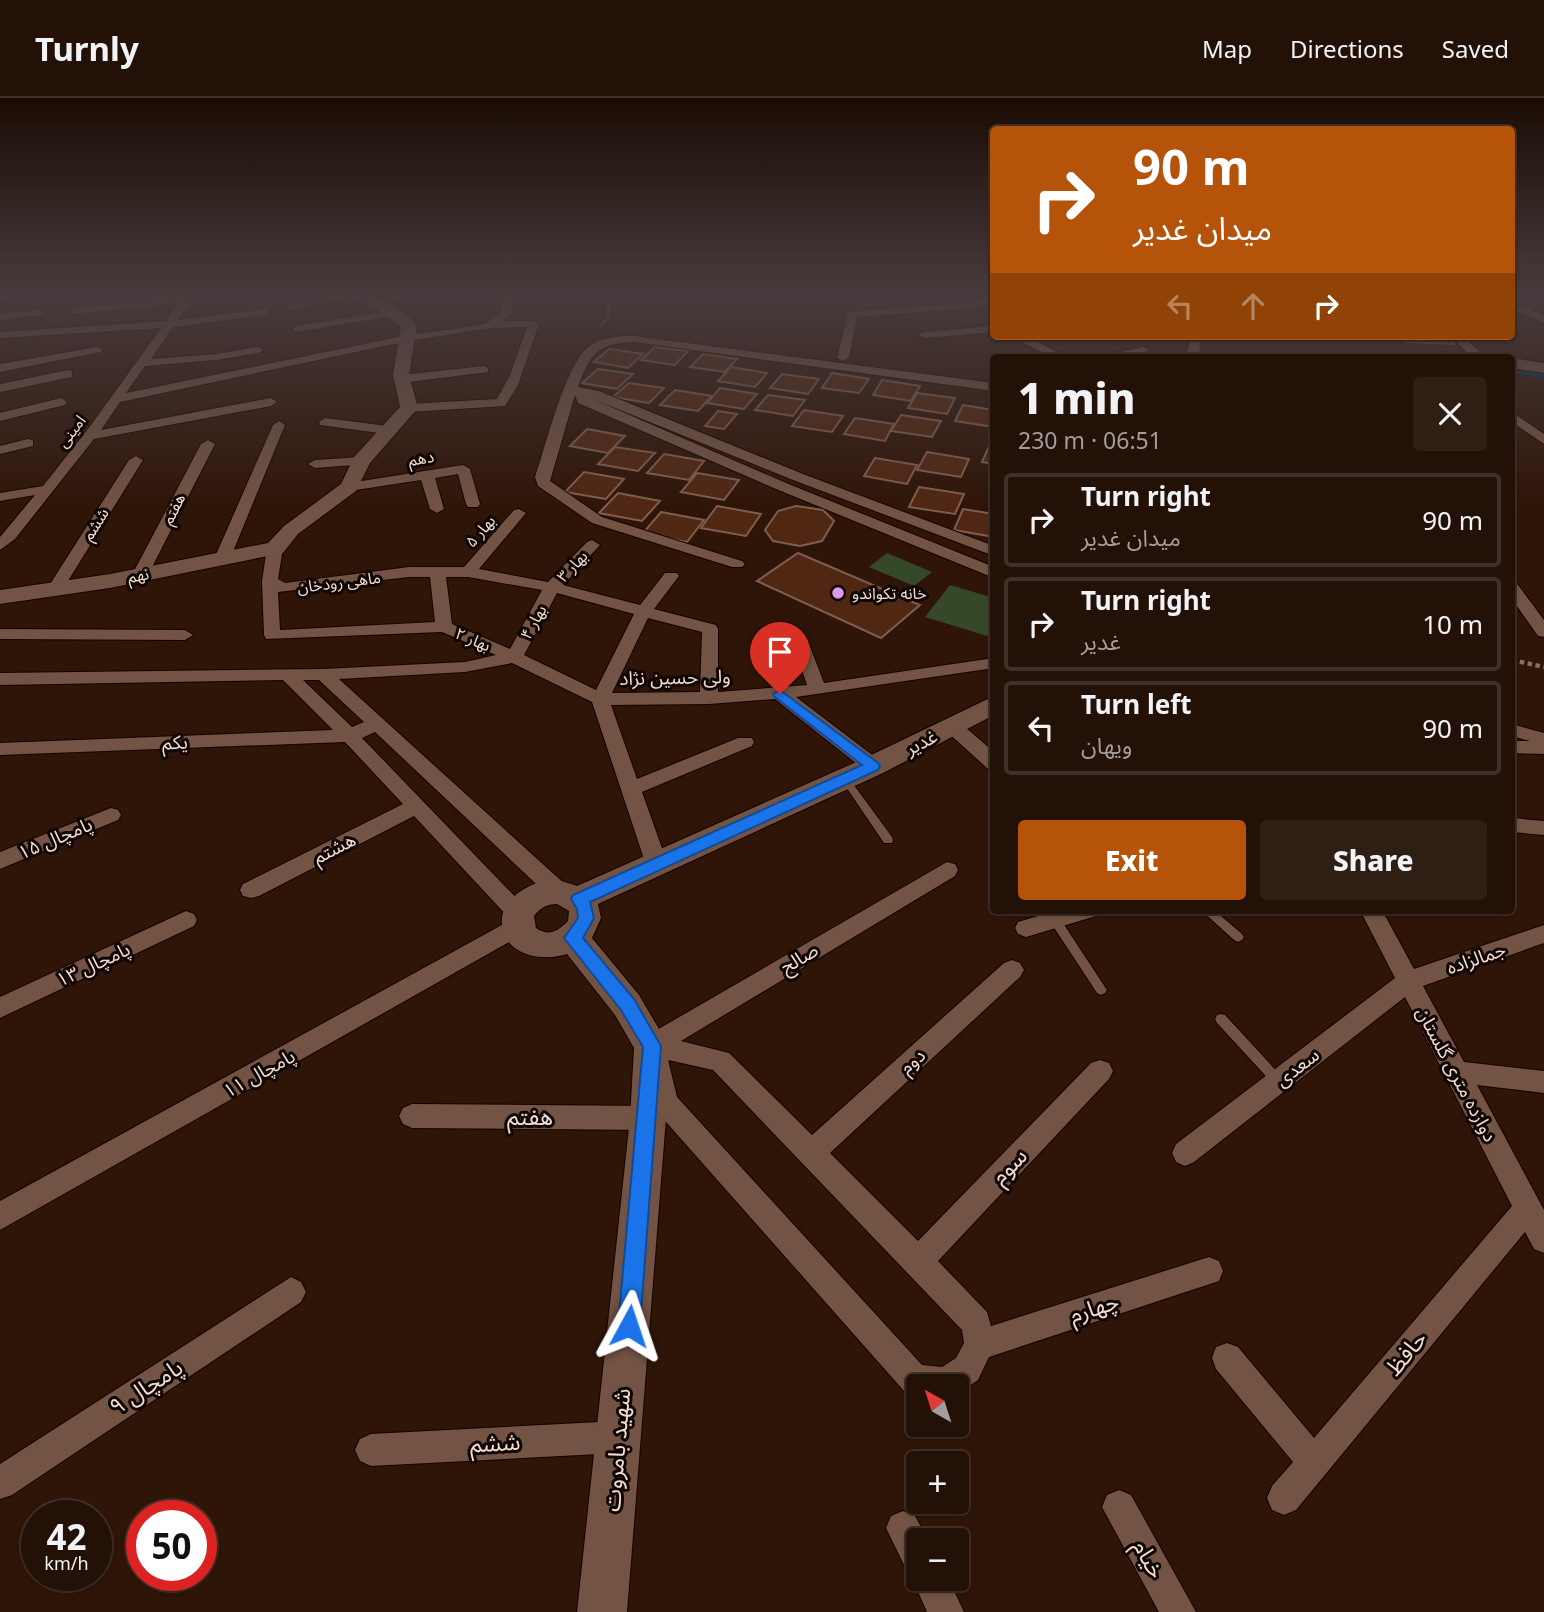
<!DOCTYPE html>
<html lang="en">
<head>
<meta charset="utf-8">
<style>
  :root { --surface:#231006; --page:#2f1e14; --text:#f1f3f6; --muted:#a39d9b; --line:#403028; --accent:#b45309 }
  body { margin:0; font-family:"Noto Sans","Noto Sans Arabic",sans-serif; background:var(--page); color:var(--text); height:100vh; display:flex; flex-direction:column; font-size:26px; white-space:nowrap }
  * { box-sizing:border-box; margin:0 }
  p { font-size:23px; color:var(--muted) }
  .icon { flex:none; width:38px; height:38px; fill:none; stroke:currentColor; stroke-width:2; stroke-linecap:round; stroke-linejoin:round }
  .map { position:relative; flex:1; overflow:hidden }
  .panel { position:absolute; left:990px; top:256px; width:525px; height:560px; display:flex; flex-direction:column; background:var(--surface); border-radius:7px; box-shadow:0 2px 5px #0004,0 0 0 2px var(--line) }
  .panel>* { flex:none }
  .guide { position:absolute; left:990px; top:28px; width:525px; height:214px; border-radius:7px; box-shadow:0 2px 5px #0004,0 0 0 2px var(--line); background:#b45309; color:#fff; overflow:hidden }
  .needle { width:46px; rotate:321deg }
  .buttons { position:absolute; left:906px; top:1276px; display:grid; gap:14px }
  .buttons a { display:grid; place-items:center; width:63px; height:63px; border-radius:7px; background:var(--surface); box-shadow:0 2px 5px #0004,0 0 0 2px var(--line); font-size:35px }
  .speed { position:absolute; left:21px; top:1402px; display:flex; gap:14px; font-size:35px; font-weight:700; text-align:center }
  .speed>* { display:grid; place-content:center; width:91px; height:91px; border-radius:50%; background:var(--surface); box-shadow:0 2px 5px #0004,0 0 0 2px var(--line); line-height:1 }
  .speed small { font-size:18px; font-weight:400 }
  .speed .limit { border:10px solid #d22; background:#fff; color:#111 }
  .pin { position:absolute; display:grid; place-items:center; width:60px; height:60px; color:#fff; margin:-72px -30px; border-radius:50% 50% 50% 0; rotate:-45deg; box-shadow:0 0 7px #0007 }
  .pin .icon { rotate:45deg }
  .me { position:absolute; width:77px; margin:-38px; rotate:5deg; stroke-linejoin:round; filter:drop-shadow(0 0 5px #0008) }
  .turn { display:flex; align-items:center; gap:24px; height:147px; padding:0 28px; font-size:32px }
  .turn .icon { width:91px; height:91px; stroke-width:2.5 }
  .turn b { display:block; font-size:49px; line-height:60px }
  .lanes { display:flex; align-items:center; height:66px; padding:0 28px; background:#0003; justify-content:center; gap:35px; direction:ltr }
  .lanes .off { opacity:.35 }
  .round { display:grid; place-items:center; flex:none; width:74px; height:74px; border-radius:7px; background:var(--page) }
  .head { display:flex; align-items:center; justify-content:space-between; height:119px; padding:0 28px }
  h1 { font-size:42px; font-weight:800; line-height:52px }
  .button { display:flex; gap:14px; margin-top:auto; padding:14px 28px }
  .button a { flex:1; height:80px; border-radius:7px; background:var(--accent); color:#fff; font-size:28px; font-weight:800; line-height:80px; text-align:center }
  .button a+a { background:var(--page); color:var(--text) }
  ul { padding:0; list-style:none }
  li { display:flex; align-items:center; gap:21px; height:94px; margin:0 14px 10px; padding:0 14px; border:4px solid var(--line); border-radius:7px }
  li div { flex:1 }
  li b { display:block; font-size:26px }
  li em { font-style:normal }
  header { display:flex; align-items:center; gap:42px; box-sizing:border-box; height:98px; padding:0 35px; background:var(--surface); border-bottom:2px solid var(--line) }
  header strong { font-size:33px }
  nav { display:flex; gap:38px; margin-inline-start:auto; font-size:24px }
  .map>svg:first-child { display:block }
</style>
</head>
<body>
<header>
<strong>Turnly</strong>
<nav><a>Map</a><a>Directions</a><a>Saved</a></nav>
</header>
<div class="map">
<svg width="1544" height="1514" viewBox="0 0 1544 1514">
  <rect width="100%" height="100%" fill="#2f1508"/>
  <path fill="#354929" d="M 887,455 L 932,474 L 914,488 L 869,469 Z
    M 950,487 L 994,500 L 994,540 L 925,519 Z"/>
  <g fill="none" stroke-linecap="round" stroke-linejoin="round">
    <path fill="#00334e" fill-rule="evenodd" d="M 1515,265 L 1544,271 L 1544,281 L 1512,274 L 1512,266 Z"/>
  </g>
  <path fill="#502712" stroke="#7f5e4f" stroke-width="2" d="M 1396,238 L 1447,238 L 1454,246 L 1406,244 Z
    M 655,249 L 688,253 L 675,267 L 641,262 Z
    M 609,251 L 643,256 L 628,270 L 594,264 Z
    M 703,256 L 737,261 L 725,274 L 690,269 Z
    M 731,269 L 767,275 L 755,289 L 718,283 Z
    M 598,271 L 633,276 L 617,291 L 582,285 Z
    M 832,275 L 869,281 L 859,295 L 822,290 Z
    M 782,276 L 819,281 L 808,296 L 770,290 Z
    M 882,282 L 920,288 L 911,303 L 873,297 Z
    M 629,285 L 664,290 L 649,305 L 613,299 Z
    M 720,290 L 757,296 L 744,311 L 707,305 Z
    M 675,292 L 712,298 L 698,313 L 660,307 Z
    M 917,295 L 955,300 L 947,316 L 908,310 Z
    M 768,297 L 805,302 L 793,318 L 755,312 Z
    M 963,307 L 994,312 L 994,329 L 955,323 Z
    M 804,312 L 843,318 L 832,334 L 792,328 Z
    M 718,313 L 737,316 L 724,331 L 705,328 Z
    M 901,317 L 941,323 L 932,339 L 891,333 Z
    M 855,320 L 894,326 L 885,343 L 844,336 Z
    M 587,331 L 625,338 L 608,355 L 570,348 Z
    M 990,346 L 994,347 L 994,366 L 982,364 Z
    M 615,349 L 655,355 L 638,373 L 598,366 Z
    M 927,354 L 969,361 L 961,379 L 917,372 Z
    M 664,356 L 704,363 L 689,382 L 647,375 Z
    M 875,360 L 917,367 L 907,386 L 864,378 Z
    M 584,374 L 624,381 L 606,401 L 565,394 Z
    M 697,375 L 739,382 L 724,402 L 681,394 Z
    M 919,389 L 964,396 L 955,416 L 909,409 Z
    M 618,395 L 660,403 L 642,423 L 599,415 Z
    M 717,408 L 761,416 L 746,438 L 701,430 Z
    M 796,408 L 823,412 L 834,423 L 822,443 L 800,448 L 773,443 L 765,432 L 778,413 Z
    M 963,411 L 994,416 L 994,439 L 954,432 Z
    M 661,414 L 704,422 L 687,444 L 643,435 Z
    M 798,455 L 920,507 L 881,540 L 757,483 Z"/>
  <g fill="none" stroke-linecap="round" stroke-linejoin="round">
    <defs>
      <path id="service" d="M 845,678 L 848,679 L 892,739 L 893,742 L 892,745 L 884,745 L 842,683 L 840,681 L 842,679 Z
        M 1201,812 L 1214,812 L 1242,836 L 1244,839 L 1242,842 L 1238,844 L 1234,842 Z
        M 1055,818 L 1059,819 L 1105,889 L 1107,892 L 1105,895 L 1101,897 L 1097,895 L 1051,825 L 1049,822 L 1051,819 Z
        M 1221,916 L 1225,917 L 1282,979 L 1284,983 L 1282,987 L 1278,989 L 1274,987 L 1217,925 L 1215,921 L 1217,917 Z"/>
      <path id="minor" d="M 0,197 L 5,198 L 5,202 L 0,203 Z
        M 238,197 L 251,197 L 246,200 Z
        M 339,197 L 360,197 L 288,212 L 283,209 Z
        M 395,197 L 412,197 L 376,208 L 371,205 Z
        M 502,197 L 512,197 L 512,215 L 502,223 L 534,223 L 539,226 L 518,287 L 505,308 L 409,314 L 403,310 L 409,306 L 497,301 L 510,277 L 527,229 L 491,230 L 408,243 L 120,304 L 101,332 L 271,300 L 277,304 L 271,308 L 94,341 L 15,441 L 0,452 L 0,439 L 35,397 L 0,403 L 0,395 L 43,388 L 88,331 L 161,230 L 0,240 L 0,234 L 166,223 L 179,205 L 75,216 L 70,213 L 75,210 L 187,198 L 192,201 L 178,222 L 265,211 L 270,214 L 265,217 L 173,229 L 151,261 L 216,256 L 258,249 L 264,252 L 258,255 L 216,262 L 145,268 L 126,295 L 408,237 L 474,228 L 486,225 L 502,214 Z
        M 994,199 L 994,205 L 961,211 L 857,219 L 849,260 L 843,263 L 837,260 L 848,214 L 961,205 Z
        M 1512,210 L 1528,210 L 1544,218 L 1544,225 L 1522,215 L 1512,216 Z
        M 38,212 L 43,215 L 42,217 L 0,222 L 0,216 Z
        M 394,212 L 398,213 L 398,217 L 297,234 L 292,231 L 297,228 Z
        M 994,228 L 994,234 L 924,240 L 918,237 L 924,234 Z
        M 634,238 L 994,285 L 994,293 L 634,244 C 597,246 591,255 578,289 L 599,293 L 803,376 L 994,448 L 994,458 L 793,382 L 588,299 L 786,385 L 994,469 L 994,480 L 776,391 L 578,305 L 575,297 L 550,383 L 602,419 L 742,463 L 745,466 L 742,469 L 732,469 L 592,425 L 538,388 L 535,379 C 546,348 564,270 588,249 C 600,239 619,238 634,238 Z
        M 1011,238 L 1026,238 L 1066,259 L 1051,259 Z
        M 1191,238 L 1203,238 L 1198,259 L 1186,259 Z
        M 1450,238 L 1463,238 L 1484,258 L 1383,259 L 1389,256 L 1468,255 Z
        M 97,249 L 103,252 L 101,254 L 0,274 L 0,266 Z
        M 1143,249 L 1149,252 L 1147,254 L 1123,259 L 1097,259 Z
        M 484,268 L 488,270 L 488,274 L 401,285 L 395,281 L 401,277 Z
        M 68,272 L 72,273 L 72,279 L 0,294 L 0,286 Z
        M 61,300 L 67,304 L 65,307 L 0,323 L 0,315 Z
        M 1512,314 L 1544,336 L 1544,346 L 1512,324 Z
        M 325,320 L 387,328 L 393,332 L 387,336 L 320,327 L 319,324 Z
        M 279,323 L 285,327 L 230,461 L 227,464 L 217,464 L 214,461 L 273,327 Z
        M 28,341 L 33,342 L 33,348 L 0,356 L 0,348 Z
        M 208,342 L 215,346 L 148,477 L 140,482 L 134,480 L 132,477 L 201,346 Z
        M 136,358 L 143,362 L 63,491 L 55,496 L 49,494 L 47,491 L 129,362 Z
        M 361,359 L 368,363 L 366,366 L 315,370 L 308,366 L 315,362 Z
        M 463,367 L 470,371 L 480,406 L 478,409 L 468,409 L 466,406 L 458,376 L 435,380 L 444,411 L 437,415 L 430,411 L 421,382 L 349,393 L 342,389 L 349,385 Z
        M 519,411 L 526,415 L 479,471 L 548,484 L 587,444 L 592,442 L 600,447 L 563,487 L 640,507 L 665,475 L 677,475 L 679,478 L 654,511 L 716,527 L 718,531 L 718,594 L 807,587 L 793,546 L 801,541 L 809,546 L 824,585 L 994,560 L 994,570 L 796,599 L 880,663 L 883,668 L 880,673 L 866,673 L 775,601 L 709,606 L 611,607 L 637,681 L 738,640 L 752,640 L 754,644 L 752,648 L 642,694 L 668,767 L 664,773 L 657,775 L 650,773 L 646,767 L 592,604 L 512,565 L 465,574 L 339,581 L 567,788 L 570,794 L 567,800 L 559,802 L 551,800 L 375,634 L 362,640 L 526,810 L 529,816 L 524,823 L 528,829 L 525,835 L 0,1132 L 0,1103 L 511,822 L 414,718 L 259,798 L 251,800 L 243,798 L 240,792 L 243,786 L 403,706 L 345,644 L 0,657 L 0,645 L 333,632 L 283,582 L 0,587 L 0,575 L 323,571 L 465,564 L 496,557 L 442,534 L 266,541 L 264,537 L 262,483 L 267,450 L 275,445 L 283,450 L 278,481 L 285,485 L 409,469 L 464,469 L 514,412 ZM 409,479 L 430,479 L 435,524 L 280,532 L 278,494 ZM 446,479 L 468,479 L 542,492 L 510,551 L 452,526 ZM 557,495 L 634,516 L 596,592 L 524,557 ZM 648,520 L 702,534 L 700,594 L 612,595 ZM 303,582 L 319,582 L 364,624 L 352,629 Z
        M 1512,485 L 1518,487 L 1544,522 L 1544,539 L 1538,538 L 1512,501 Z
        M 0,531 L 185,532 L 193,537 L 185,542 L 0,541 Z
        M 952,622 L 959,624 L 994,654 L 994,672 L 987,670 L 945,632 L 943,628 L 945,624 Z
        M 1512,626 L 1544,635 L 1544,656 L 1512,655 L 1512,643 L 1530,643 L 1512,638 Z
        M 111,710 L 118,712 L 121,717 L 118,722 L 0,771 L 0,754 Z
        M 1512,720 L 1544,723 L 1544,737 L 1512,734 Z
        M 947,764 L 955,766 L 958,772 L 955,778 L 681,943 L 729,955 L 812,1037 L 1004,865 L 1012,862 L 1020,865 L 1024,872 L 1020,879 L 830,1055 L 918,1143 L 1091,965 L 1100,962 L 1109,965 L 1113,973 L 1109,981 L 938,1163 L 987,1214 L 991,1228 L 1209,1159 L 1219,1163 L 1223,1173 L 1219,1183 L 989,1259 L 978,1282 L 957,1296 L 957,1288 L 919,1288 L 919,1298 L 904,1293 L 659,1016 L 661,1020 L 657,1028 L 648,1032 L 412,1030 L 403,1026 L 399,1018 L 403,1010 L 412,1006 L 648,1008 L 656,1011 L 640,948 L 643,940 ZM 668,962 L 713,972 L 962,1232 L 964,1245 L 956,1260 L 942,1269 L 922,1267 L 677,999 Z
        M 1058,812 L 1099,812 L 1096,818 L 1026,839 L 1018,836 L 1015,830 L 1018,824 Z
        M 1360,812 L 1382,812 L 1414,871 L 1544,827 L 1544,845 L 1423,888 L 1464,964 L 1544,973 L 1544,995 L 1477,987 L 1544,1112 L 1544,1155 L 1534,1151 L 1525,1134 L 1296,1412 L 1284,1417 L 1272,1412 L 1267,1400 L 1272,1388 L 1293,1364 L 1216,1271 L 1212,1260 L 1216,1249 L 1227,1245 L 1238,1249 L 1314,1340 L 1512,1108 L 1405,899 L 1194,1064 L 1185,1068 L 1176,1064 L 1172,1055 L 1176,1046 L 1395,880 Z
        M 186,813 L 194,816 L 197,822 L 194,828 L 0,920 L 0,899 Z
        M 291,1179 L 301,1184 L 306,1194 L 301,1204 L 12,1397 L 0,1401 L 0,1366 Z
        M 619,1323 L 630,1328 L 635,1339 L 630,1350 L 619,1355 L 371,1368 L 360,1363 L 355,1352 L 360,1341 L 371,1336 Z
        M 1119,1392 L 1131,1397 L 1196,1514 L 1159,1514 L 1102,1409 L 1107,1397 Z
        M 903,1413 L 915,1418 L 928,1442 L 919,1442 L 919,1480 L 948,1480 L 964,1514 L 927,1514 L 912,1480 L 913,1476 L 907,1473 L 886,1430 L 891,1418 Z"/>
      <path id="secondary" d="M 350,197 C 375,197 400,207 417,227 L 409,277 L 418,310 L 370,365 L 356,393 L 298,436 L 283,455 L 110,490 L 0,506 L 0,492 L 110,476 L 268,445 L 284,428 L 341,386 L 354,359 L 400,309 L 393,277 L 401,229 L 376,210 Z
        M 1476,254 L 1488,256 L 1490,259 L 1468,259 Z
        M 1512,260 L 1544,265 L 1544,275 L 1512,270 Z
        M 994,598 L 994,617 L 883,675 L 598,806 L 601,820 L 592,840 L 639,897 L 669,948 L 666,1020 L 627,1514 L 577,1514 L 630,1020 L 634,950 L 615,917 L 567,856 C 544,864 504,858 502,826 C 499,800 534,781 556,782 C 563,783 571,786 577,788 L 863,661 ZM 557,806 L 569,813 L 568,823 C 558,833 549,839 536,830 L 534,818 C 540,810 547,806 557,806 Z"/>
    </defs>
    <use href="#service" stroke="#160200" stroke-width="2"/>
    <use href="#minor" stroke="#160200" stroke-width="2"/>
    <use href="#secondary" stroke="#160200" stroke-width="2"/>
    <path stroke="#866f64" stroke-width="2.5" stroke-dasharray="2.5 2" stroke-linecap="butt" d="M 608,197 L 608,220
      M 601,227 L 608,220"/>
    <path stroke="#866f64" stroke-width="4.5" stroke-dasharray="4.5 3.5" stroke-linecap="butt" d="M 1512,562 L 1544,569"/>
    <use href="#service" fill="#725344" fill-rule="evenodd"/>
    <use href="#minor" fill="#725344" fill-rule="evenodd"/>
    <use href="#secondary" fill="#725344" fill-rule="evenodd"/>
  </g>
  <linearGradient id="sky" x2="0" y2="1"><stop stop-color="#1a0c04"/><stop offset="0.48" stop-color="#473b3d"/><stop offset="1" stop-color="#473b3d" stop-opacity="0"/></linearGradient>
  <rect width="1544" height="409" fill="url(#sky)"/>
  <path fill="#1a73e8" stroke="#114b97" stroke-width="2" d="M 780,592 L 878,665 L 880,668 L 878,672 L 590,804 L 594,820 L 583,840 L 634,901 L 661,948 L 640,1228 L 637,1236 L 629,1239 L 621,1236 L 618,1228 L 643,949 L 621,912 L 564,840 L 578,820 L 577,811 L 571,801 L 573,797 L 862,667 L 775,599 L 773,596 Z"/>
  <circle fill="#df98f1" stroke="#0f0502" stroke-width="2.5" cx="838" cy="495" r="7"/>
  <g text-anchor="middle" stroke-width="6" stroke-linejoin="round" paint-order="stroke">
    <g font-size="16" fill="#f0ddd4" stroke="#0f0502">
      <text transform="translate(71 333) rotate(-52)" y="6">امینی</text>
      <text transform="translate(421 360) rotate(-9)" y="6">دهم</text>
      <text transform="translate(173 411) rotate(-63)" y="6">هفتم</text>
      <text transform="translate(95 426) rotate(-58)" y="6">ششم</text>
      <text transform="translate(480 433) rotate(-49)" y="6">بهار ۵</text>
      <text transform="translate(572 468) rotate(-47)" y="6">بهار ۳</text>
      <text transform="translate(138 477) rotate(-11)" y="6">نهم</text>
      <text transform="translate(339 484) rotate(-7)" y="6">ماهی رودخان</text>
      <text transform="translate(533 524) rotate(-61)" y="6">بهار ۴</text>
      <text transform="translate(473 541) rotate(23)" y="6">بهار ۲</text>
    </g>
    <g font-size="16" fill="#f0ddd4" stroke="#0f0502" text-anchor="start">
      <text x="852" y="501">خانه تکواندو</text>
    </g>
    <g font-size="19" fill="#f0ddd4" stroke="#0f0502">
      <text transform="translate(675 579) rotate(-1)" y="7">ولی حسین نژاد</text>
      <text transform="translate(175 644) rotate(-2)" y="7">یکم</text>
      <text transform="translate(921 644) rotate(-27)" y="7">غدیر</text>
      <text transform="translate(55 740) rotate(-23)" y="7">پامچال ۱۵</text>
      <text transform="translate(334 750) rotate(-27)" y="7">هشتم</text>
      <text transform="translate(799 860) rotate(-31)" y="7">صالح</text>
      <text transform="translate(1476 860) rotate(-19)" y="7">جمالزاده</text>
      <text transform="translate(93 866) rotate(-25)" y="7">پامچال ۱۳</text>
      <text transform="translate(912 963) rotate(-42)" y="7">دوم</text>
      <text transform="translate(1297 969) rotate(-38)" y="7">سعدی</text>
      <text transform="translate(259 975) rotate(-29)" y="7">پامچال ۱۱</text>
      <text transform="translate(1457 976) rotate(62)" y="7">دوازده متری گلستان</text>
    </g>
    <g font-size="23" fill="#f0ddd4" stroke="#0f0502">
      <text x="530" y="1027">هفتم</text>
      <text transform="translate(1009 1068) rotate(-46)" y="8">سوم</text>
      <text transform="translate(1094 1210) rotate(-18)" y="8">چهارم</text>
      <text transform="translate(1406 1255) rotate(-50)" y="8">حافظ</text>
      <text transform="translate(146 1289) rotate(-33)" y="8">پامچال ۹</text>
      <text transform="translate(495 1345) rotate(-3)" y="8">ششم</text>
      <text transform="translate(617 1352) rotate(-85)" y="8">شهید بامروت</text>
      <text transform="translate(1149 1461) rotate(60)" y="8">خیام</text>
    </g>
  </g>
</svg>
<div class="buttons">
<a><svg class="needle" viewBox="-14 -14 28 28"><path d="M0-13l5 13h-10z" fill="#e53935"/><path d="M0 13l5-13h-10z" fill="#a39d9b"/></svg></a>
<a>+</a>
<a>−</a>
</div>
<div class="speed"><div>42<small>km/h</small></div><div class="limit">50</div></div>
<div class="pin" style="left:780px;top:596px;background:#d93025"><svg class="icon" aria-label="arrive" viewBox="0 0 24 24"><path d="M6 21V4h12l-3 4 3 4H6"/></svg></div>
<svg class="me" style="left:629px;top:1228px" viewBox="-20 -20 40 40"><path d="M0-17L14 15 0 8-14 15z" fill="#1a73e8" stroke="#fff" stroke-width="4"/></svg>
<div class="guide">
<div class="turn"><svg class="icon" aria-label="right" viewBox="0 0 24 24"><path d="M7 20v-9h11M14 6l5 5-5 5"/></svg><div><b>90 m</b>میدان غدیر</div></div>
<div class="lanes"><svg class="icon off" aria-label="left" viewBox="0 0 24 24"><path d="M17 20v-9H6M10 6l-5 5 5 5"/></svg><svg class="icon off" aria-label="ahead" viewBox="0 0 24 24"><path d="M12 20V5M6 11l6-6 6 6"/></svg><svg class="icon" aria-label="right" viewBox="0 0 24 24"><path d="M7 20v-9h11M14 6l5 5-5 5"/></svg></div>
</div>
<section class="panel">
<div class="head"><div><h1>1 min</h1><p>230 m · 06:51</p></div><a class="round"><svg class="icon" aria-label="close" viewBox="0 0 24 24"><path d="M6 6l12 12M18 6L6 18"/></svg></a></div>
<ul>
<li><svg class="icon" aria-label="right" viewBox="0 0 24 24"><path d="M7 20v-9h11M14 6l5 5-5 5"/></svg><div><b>Turn right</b><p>میدان غدیر</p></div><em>90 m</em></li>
<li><svg class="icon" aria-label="right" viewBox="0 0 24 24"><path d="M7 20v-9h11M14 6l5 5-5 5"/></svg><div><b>Turn right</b><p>غدیر</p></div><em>10 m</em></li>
<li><svg class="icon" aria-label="left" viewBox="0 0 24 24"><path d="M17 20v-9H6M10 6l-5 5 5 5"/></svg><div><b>Turn left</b><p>ویهان</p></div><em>90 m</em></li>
</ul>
<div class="button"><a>Exit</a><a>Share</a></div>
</section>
</div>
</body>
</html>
